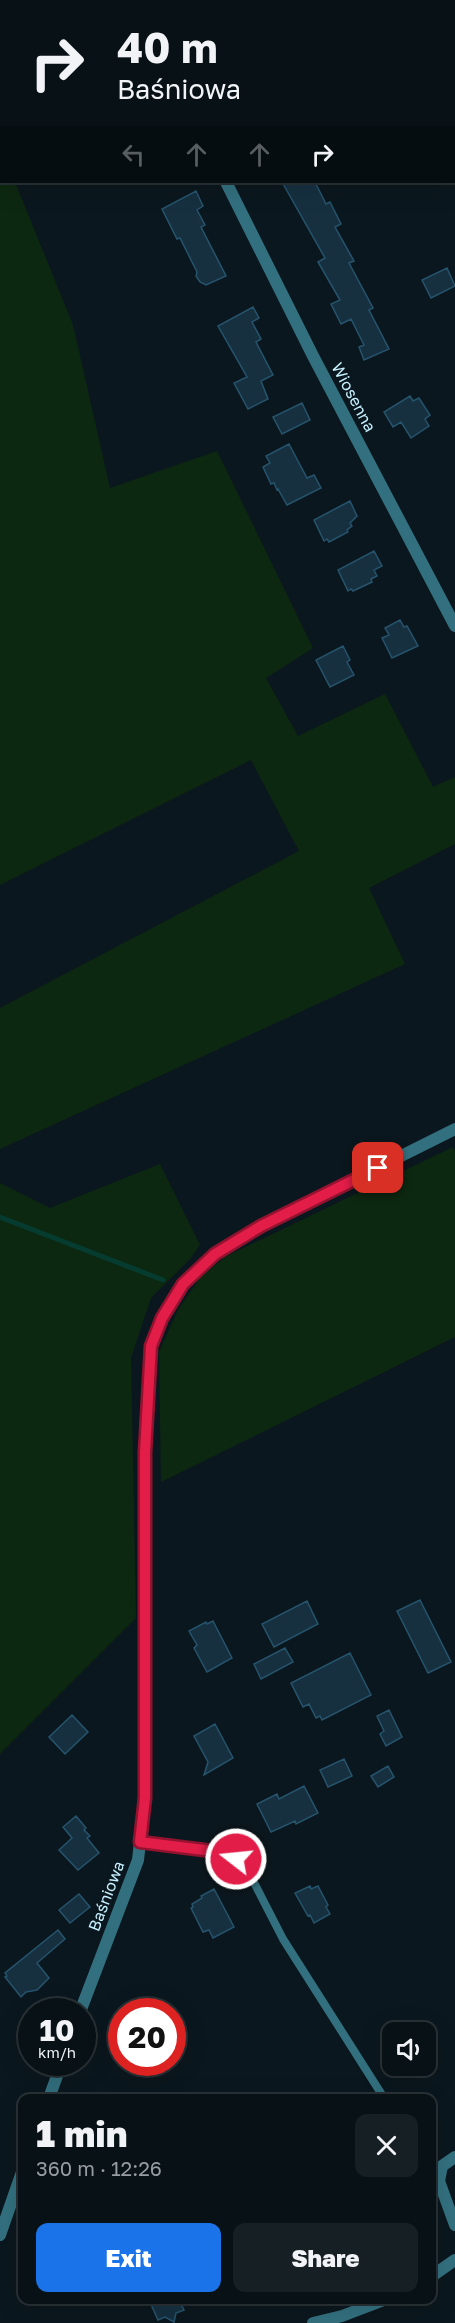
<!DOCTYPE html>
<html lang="en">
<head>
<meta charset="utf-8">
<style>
  :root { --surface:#081116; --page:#161f23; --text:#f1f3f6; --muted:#989da1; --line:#293135; --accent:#1a73e8 }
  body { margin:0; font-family:"Golos Text",sans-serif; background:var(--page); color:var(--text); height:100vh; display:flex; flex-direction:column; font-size:22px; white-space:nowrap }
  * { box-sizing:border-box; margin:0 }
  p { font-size:20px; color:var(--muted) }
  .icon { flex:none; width:33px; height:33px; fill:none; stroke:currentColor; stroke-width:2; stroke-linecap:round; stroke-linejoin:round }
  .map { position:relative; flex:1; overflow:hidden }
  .side { position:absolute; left:18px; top:2094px; width:418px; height:210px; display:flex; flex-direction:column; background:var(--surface); border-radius:12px; box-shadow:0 6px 24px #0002,0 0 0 2px var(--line) }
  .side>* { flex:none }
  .guide { position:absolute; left:0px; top:0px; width:456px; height:183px; box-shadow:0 6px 24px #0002,0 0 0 2px var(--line); background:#081116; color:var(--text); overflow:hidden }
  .fabs { position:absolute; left:382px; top:2022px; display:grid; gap:12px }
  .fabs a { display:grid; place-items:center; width:54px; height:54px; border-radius:12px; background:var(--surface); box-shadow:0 6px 24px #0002,0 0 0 2px var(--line); font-size:30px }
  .speed { position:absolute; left:18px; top:1998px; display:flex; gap:12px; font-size:30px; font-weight:700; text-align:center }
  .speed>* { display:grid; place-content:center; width:78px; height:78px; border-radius:50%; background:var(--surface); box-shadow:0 6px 24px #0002,0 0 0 2px var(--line); line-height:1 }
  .speed small { font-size:15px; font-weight:400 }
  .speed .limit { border:9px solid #d22; background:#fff; color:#111 }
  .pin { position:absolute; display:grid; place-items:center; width:51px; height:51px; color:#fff; margin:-26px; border-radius:12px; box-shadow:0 3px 9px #0006 }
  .me { position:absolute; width:66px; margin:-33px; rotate:286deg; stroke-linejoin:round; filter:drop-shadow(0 0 4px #0008) }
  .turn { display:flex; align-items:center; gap:21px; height:126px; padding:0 18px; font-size:27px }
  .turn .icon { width:78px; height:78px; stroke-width:2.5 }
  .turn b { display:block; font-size:42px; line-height:51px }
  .lanes { display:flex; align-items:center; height:57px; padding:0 18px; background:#0003; justify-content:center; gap:30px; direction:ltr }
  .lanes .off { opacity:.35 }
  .round { display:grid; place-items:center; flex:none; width:63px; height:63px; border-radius:12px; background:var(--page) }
  .overview { display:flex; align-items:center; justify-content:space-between; height:102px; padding:0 18px }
  h1 { font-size:36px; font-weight:800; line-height:45px }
  .primary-button { display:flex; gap:12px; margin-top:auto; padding:12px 18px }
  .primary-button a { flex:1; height:69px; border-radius:12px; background:var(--accent); color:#fff; font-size:24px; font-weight:800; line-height:69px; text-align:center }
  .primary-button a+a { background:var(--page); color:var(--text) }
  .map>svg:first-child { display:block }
</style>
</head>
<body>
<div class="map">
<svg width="455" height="2323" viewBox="0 0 455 2323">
  <rect width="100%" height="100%" fill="#0b171e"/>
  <path fill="#0d2811" d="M 0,146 L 2,182 L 15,182 L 73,325 L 110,488 L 217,451 L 313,648 L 266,678 L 298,736 L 385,694 L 433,787 L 455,777 L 455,844 L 369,888 L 405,964 L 0,1149 L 0,1008 L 299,851 L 251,760 L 0,885 Z
    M 453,1147 L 455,1151 L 455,1337 L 161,1482 L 159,1352 L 178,1310 L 200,1278 L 225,1257 Z
    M 160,1164 L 200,1245 L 190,1259 L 151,1298 L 131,1358 L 136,1618 L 0,1754 L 0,1183 L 50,1208 Z"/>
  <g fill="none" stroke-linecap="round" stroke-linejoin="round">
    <path stroke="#063b30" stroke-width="5" d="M 0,1217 L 163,1280"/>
  </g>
  <path fill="#163040" stroke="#26546d" stroke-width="1.5" d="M 282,182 L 315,182 L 326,204 L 330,202 L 341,224 L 335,227 L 354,261 L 349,263 L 373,308 L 369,310 L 389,349 L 364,360 L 359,347 L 364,345 L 351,319 L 341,324 L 331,304 L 340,300 L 318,262 L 325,258 Z
    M 196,191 L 203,206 L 197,210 L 205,225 L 201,227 L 226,276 L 206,285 L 200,282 L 196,276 L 197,272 L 180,238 L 177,239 L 162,209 Z
    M 447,268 L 455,286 L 431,298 L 422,280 Z
    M 253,307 L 259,318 L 252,322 L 261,339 L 256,342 L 273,375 L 261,381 L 268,399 L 248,409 L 234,383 L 247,377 L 218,326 Z
    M 410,396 L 413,401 L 419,398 L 430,415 L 425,419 L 429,426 L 411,438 L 401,422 L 393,427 L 384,412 Z
    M 302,403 L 310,420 L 282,434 L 273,417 Z
    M 289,444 L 307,478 L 314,475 L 321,488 L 287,505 L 278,489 L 277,490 L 274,483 L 271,484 L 263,467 L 270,463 L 266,456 Z
    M 350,501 L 357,516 L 350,523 L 352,526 L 347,530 L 348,532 L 329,542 L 327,539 L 324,541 L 314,520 Z
    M 374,551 L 382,566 L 374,570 L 377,576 L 371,579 L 372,582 L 353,591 L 351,589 L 348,591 L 338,570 Z
    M 400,620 L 404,627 L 407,626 L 418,646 L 392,658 L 382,638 L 389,635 L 385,628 Z
    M 343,646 L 350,660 L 347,662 L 354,675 L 330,687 L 316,660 Z
    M 420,1600 L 451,1662 L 428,1673 L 397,1611 Z
    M 307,1601 L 318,1624 L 274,1647 L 262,1624 Z
    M 213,1621 L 232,1658 L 207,1672 L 194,1648 L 197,1645 L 189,1631 L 206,1622 L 207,1624 Z
    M 285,1648 L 293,1662 L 261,1679 L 254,1664 Z
    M 350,1653 L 371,1695 L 322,1720 L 320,1716 L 316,1718 L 309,1704 L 303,1707 L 291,1683 Z
    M 389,1710 L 402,1737 L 386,1746 L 380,1734 L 384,1731 L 377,1716 Z
    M 72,1715 L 88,1732 L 65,1754 L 49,1737 Z
    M 215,1724 L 233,1758 L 204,1775 L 208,1762 L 194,1736 Z
    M 344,1759 L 352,1776 L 328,1787 L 320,1770 Z
    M 388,1766 L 394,1777 L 378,1787 L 371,1776 Z
    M 304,1786 L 318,1813 L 296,1824 L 295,1821 L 271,1832 L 257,1804 L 277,1794 L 279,1799 Z
    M 76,1816 L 86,1828 L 84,1830 L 90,1836 L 87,1838 L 99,1853 L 78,1870 L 59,1850 L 72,1838 L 63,1827 Z
    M 310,1886 L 311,1889 L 318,1886 L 328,1905 L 326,1907 L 330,1914 L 314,1923 L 310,1915 L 308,1916 L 295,1893 Z
    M 214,1889 L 234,1927 L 213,1938 L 209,1930 L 203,1932 L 191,1908 L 193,1907 L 192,1904 L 202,1898 L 201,1896 Z
    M 79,1894 L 90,1907 L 70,1923 L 59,1910 Z
    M 58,1930 L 65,1939 L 37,1963 L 49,1978 L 37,1990 L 26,1992 L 21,1997 L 5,1977 L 7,1976 L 5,1973 Z
    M 149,2300 L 179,2300 L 184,2310 L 176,2313 L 174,2322 L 165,2317 L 158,2320 Z"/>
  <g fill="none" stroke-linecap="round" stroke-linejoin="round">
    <path stroke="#33707f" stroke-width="8" d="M 140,1842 L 220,1852 L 231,1855 L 247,1869 L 283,1939 L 384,2098"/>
    <path stroke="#33707f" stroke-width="12" d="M 136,0 L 137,2
      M 226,182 L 313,356 L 455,626
      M 80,2012 L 138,1860 L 145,1798 L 145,1430 L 151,1346 L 162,1318 L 183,1284 L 215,1253 L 261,1226 L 455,1129
      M 49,2098 L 62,2062
      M 455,2157 L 442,2166 L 439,2181 L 455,2225
      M 0,2235 L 22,2172
      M 432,2276 L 455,2260
      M 313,2323 L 342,2316 L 384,2300"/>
  </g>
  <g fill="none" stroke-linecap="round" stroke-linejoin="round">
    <defs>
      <path id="route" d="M 236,1859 L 220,1852 L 140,1842 L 145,1798 L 145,1452 L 151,1346 L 162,1318 L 183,1284 L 215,1254 L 261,1226 L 378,1168"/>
    </defs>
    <use href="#route" stroke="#92132f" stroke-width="15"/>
    <use href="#route" stroke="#e11d48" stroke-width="10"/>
  </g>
  <g text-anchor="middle" stroke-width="6" stroke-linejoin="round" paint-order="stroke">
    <g font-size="16" fill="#c7f0ff" stroke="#0b171e">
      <text transform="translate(354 397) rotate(62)" y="6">Wiosenna</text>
      <text transform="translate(106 1896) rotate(-69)" y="6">Baśniowa</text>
    </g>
  </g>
</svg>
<div class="fabs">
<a><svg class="icon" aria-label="sound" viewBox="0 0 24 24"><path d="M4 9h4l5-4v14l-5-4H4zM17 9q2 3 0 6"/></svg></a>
</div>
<div class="speed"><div>10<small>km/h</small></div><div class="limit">20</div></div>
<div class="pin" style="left:378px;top:1168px;background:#d93025"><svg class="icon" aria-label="arrive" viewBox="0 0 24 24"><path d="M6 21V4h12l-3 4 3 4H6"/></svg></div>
<svg class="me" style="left:236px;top:1859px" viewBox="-20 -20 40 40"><circle r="17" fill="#e11d48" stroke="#fff" stroke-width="3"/><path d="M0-11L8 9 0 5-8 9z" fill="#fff"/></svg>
<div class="guide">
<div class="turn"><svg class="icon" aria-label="right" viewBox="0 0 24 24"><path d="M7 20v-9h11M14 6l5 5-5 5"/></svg><div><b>40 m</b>Baśniowa</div></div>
<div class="lanes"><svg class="icon off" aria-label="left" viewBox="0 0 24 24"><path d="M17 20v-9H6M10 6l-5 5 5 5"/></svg><svg class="icon off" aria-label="ahead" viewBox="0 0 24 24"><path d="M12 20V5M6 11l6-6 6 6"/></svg><svg class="icon off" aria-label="ahead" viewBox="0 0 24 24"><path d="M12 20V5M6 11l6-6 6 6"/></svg><svg class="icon" aria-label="right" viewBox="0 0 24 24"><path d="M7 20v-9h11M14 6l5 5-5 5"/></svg></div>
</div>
<section class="side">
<div class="overview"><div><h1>1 min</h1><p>360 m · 12:26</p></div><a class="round"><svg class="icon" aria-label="close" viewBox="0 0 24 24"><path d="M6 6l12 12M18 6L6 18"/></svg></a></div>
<div class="primary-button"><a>Exit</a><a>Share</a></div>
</section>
</div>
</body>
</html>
